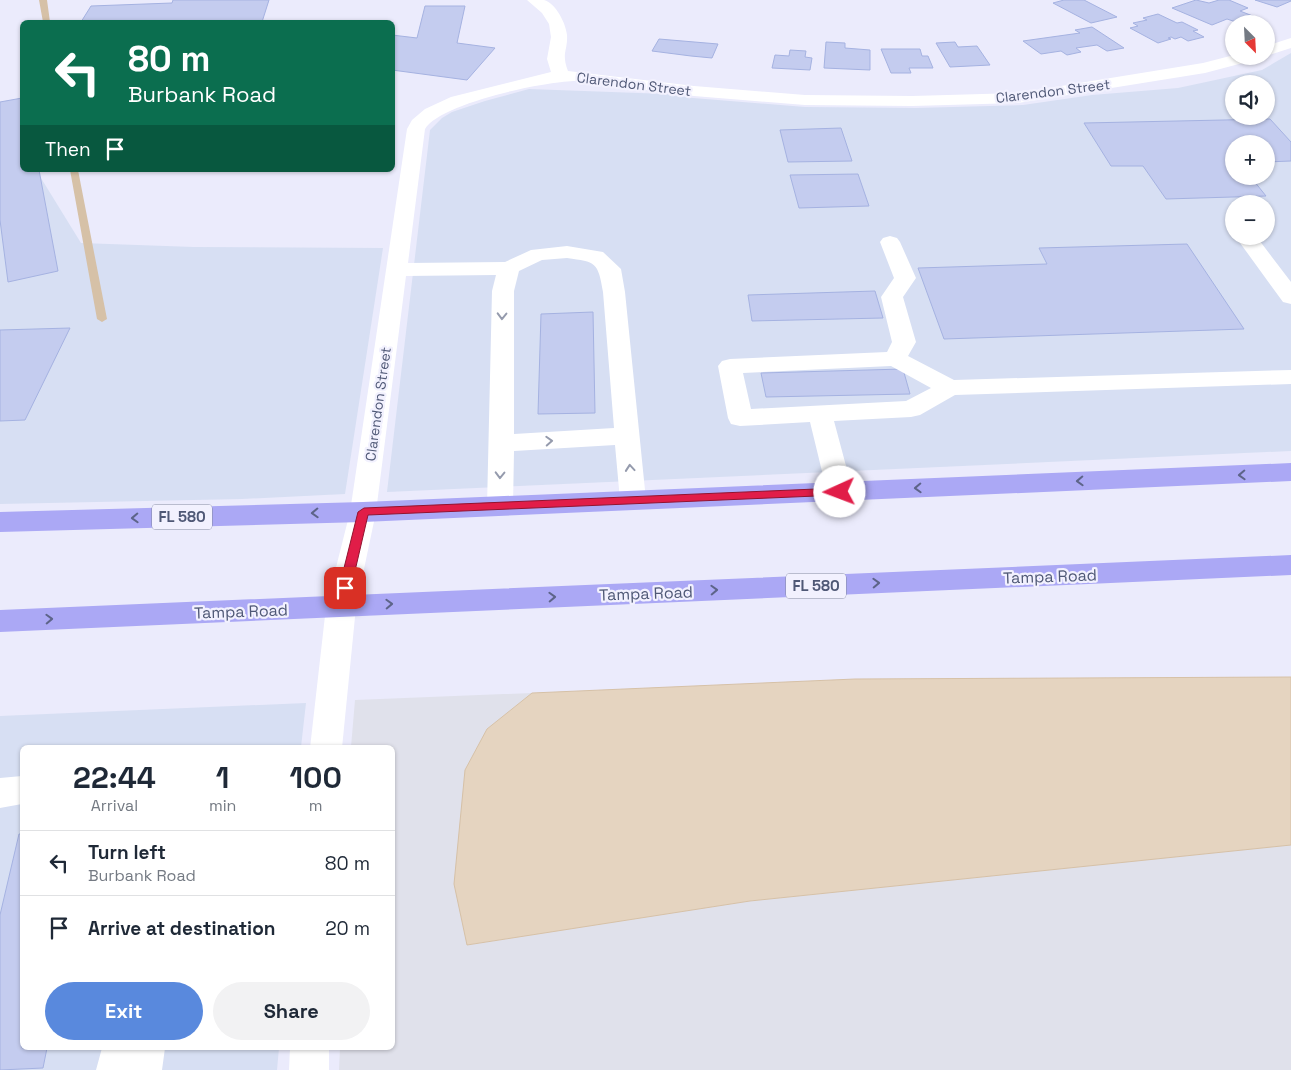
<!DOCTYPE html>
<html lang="en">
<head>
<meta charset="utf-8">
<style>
  :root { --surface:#fff; --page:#f2f2f3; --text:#1f2937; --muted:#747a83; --line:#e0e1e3; --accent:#5989dd }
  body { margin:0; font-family:"Space Grotesk",sans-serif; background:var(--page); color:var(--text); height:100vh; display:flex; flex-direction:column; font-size:19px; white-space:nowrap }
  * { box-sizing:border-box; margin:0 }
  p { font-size:16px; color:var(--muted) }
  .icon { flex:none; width:28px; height:28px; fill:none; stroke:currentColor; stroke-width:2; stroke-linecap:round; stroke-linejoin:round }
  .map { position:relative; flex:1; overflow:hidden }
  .panel { position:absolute; left:20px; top:745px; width:375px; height:305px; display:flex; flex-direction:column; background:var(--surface); border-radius:8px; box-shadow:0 1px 4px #0004 }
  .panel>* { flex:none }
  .top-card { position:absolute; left:20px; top:20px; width:375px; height:152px; border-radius:8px; box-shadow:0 1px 4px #0004; background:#0b6e4f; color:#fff; overflow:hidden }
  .needle { width:32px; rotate:156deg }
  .tools { position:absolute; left:1225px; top:15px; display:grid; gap:10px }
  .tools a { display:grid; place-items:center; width:50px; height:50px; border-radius:50%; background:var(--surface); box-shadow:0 1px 4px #0004; font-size:25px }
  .pin { position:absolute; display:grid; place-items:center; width:42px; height:42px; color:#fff; margin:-21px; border-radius:10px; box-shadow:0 2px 8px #0006 }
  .me { position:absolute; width:55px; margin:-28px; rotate:268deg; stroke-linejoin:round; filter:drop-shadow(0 0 4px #0008) }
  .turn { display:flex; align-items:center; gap:18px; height:105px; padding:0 25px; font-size:22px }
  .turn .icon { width:65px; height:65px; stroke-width:2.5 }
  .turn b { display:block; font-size:35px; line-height:42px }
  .then { display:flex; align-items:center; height:48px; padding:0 25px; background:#0003; gap:10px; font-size:19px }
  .eta { display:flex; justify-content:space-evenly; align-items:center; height:85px; text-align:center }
  .eta b { font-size:30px; font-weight:600; line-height:35px }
  .cta { display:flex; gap:10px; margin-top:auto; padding:10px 25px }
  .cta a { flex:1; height:58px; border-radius:30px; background:var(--accent); color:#fff; font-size:20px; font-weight:600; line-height:58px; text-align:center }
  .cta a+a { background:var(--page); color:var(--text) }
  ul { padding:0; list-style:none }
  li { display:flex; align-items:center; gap:15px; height:65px; padding:0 25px; border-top:1px solid var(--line) }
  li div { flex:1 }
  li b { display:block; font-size:19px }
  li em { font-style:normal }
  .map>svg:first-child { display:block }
</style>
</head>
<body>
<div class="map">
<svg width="1291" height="1070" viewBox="0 0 1291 1070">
  <rect width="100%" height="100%" fill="#ebebfc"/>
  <path fill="#d7dff3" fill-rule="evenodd" d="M 1291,53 L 1291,451 L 387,492 L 430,130 L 442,118 L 452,112 L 485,101 L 529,89 L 666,94 L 693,98 L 805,107 L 916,108 L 1023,105 L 1092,95 L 1178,88 L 1262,70 ZM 1234,84 L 1266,84 L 1266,116 L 1234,116 ZM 1234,144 L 1266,144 L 1266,176 L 1234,176 ZM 1234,204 L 1266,204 L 1266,236 L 1234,236 Z
    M 0,112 L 22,149 L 22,170 L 36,170 L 81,243 L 194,247 L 383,248 L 345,494 L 242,499 L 0,504 Z
    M 306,703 L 301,747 L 22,748 L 22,1048 L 279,1048 L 277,1070 L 0,1070 L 0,716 Z"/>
  <path fill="#e0e1eb" d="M 532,693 L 487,729 L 468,945 L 750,901 L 1291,845 L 1291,1070 L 339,1070 L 340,1048 L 392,1048 L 392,748 L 351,747 L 355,700 Z"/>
  <path fill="#e5d4c0" stroke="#d6c1a7" d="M 1291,677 L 1291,845 L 750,901 L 467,945 L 454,884 L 465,770 L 487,729 L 532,693 L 855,679 Z"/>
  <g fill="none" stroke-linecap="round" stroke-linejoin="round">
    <path fill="#d6c1a7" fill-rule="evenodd" d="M 39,0 L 47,0 L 50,22 L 43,22 Z
      M 70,170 L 78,170 L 107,319 L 102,322 L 97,319 Z"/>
  </g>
  <path fill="#c4ccef" stroke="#a5b2e1" d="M 173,0 L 269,0 L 262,22 L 81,22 L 91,6 L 172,3 Z
    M 1064,0 L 1084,0 L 1117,17 L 1091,23 L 1053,3 Z
    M 1196,0 L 1209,3 L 1219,0 L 1229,0 L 1248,8 L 1240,11 L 1258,18 L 1242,24 L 1227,19 L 1212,25 L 1172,8 Z
    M 1255,0 L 1291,0 L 1291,1 L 1277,7 Z
    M 425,6 L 465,6 L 457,43 L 495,48 L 467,80 L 392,70 L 392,35 L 417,38 Z
    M 1158,14 L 1177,23 L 1182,22 L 1198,30 L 1193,31 L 1204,37 L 1188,41 L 1181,37 L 1175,39 L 1171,37 L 1168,38 L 1171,39 L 1158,43 L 1130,28 L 1138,26 L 1133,23 L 1147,20 L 1143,18 Z
    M 1092,27 L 1124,48 L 1107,51 L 1097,45 L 1076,48 L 1081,52 L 1067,55 L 1061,51 L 1041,54 L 1023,41 L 1080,33 L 1075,30 Z
    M 659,39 L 718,44 L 712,58 L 691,56 L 652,51 Z
    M 826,42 L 845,43 L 845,48 L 870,50 L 870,70 L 824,68 Z
    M 955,42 L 958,47 L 977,46 L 990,65 L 950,67 L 936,43 Z
    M 881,49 L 920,49 L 922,56 L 928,56 L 933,68 L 909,68 L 911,73 L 891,73 Z
    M 790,50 L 806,51 L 805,57 L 812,58 L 810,70 L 772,68 L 775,55 L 789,56 Z
    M 22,98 L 22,170 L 39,170 L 58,271 L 8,282 L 0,220 L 0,102 Z
    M 1270,119 L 1291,142 L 1291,161 L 1266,162 L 1266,144 L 1234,144 L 1234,176 L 1250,176 L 1266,196 L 1166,199 L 1143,166 L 1111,166 L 1084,123 Z
    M 841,128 L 852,161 L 788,162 L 780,130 Z
    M 858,174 L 869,206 L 799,208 L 790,175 Z
    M 1187,244 L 1244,329 L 944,339 L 918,268 L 1047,264 L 1039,248 Z
    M 875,291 L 883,318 L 752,321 L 748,295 Z
    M 593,312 L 595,413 L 538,414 L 541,314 Z
    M 70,328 L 25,420 L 0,421 L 0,330 Z
    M 903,369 L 910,394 L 766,397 L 761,373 Z
    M 19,834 L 22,834 L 22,1048 L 47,1048 L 43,1068 L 0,1070 L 0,915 Z"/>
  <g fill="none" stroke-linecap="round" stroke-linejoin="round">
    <path fill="#fff" fill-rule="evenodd" d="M 527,0 C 532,0 539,0 544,0 C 556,3 566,24 567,35 C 568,51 561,53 568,71 L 694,86 L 805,95 L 912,96 L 1018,93 L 1203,63 L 1234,55 L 1256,56 L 1254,60 L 1205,73 L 1018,103 L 912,106 L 805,105 L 694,96 L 576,81 C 546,81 440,103 425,129 L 408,263 L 505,262 L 531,250 L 567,246 L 603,252 L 621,269 L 625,292 L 646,500 L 642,507 L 633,509 L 624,507 L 620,500 L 615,445 L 514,451 L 513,506 L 509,513 L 500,515 L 491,513 L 487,506 L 492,291 L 496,275 L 406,276 L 376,512 L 356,607 L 342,748 L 310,748 L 326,607 L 350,512 L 407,129 L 412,120 L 425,109 L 451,97 L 551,72 L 547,59 L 551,37 L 549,24 L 542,13 ZM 567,258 C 596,262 598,262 603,292 L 614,428 L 514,434 L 514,291 L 519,271 L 542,260 Z
      M 1291,38 L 1291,48 L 1266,56 L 1266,46 Z
      M 890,236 L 897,238 L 900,242 L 916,278 L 903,297 L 916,342 L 908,356 L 954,380 L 1291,370 L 1291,384 L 955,395 L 920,415 L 911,417 L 834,421 L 853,492 L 849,499 L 840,501 L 831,499 L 827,492 L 810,422 L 740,426 L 731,424 L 728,418 L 718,366 L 722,361 L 730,359 L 887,352 L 892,342 L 881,297 L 894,278 L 880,242 L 883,238 ZM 891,366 L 931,388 L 906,401 L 751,409 L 743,373 Z
      M 1235,236 L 1256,236 L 1291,282 L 1291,304 L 1283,302 Z
      M 22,776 L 22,804 L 0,808 L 0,778 Z
      M 102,1048 L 165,1048 L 162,1070 L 96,1070 Z
      M 290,1048 L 329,1048 L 329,1070 L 289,1070 Z"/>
    <path fill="#aba8f5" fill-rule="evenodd" d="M 1291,463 L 1291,481 L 363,522 L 0,532 L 0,512 L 363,502 Z
      M 1291,555 L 1291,575 L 0,632 L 0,610 Z"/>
  </g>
  <defs><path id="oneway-chevron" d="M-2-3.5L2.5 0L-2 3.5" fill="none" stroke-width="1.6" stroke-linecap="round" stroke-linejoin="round" transform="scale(1.25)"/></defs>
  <g stroke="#959bad">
    <use href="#oneway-chevron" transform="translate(502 316) rotate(91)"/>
    <use href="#oneway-chevron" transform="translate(549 441) rotate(-3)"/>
    <use href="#oneway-chevron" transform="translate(630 468) rotate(-95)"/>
    <use href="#oneway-chevron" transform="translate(500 475) rotate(91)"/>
  </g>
  <g stroke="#5d6489">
    <use href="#oneway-chevron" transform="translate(1242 475) rotate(178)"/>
    <use href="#oneway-chevron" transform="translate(1080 481) rotate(178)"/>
    <use href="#oneway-chevron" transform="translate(918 488) rotate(178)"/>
    <use href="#oneway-chevron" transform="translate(315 513) rotate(178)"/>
    <use href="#oneway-chevron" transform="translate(135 518) rotate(178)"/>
    <use href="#oneway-chevron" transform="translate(876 583) rotate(-2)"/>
    <use href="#oneway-chevron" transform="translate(714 590) rotate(-2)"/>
    <use href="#oneway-chevron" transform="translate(552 597) rotate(-2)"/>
    <use href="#oneway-chevron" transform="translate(389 604) rotate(-2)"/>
    <use href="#oneway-chevron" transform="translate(49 619) rotate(-2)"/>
  </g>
  <path fill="#e11d48" stroke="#92132f" d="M 840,488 L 845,492 L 840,495 L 368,515 L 351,588 L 345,592 L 339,588 L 358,512 L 364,508 Z"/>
  <g text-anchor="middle" stroke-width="4.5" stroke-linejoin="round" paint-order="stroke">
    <g font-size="14" fill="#4f5876" stroke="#f2f1fe">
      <text transform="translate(634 84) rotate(7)" y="5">Clarendon Street</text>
      <text transform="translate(1053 91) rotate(-7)" y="5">Clarendon Street</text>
      <text transform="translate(378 404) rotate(-82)" y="5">Clarendon Street</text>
    </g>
    <g fill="#f2f1fe" stroke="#80869f" stroke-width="1">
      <rect x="152" y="504.5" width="60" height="25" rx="4"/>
      <rect x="786" y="573.5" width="60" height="25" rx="4"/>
    </g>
    <g font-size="15" font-weight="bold" fill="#4f5876">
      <text x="182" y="522">FL 580</text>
      <text x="816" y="591">FL 580</text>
    </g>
    <g font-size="16" fill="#4f5876" stroke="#f2f1fe">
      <text transform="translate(1050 576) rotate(-2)" y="6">Tampa Road</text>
      <text transform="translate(646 593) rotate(-2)" y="6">Tampa Road</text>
      <text transform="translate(241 611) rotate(-2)" y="6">Tampa Road</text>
    </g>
  </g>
</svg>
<div class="tools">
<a><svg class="needle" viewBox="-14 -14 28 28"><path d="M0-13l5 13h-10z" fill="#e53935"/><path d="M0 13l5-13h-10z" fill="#747a83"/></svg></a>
<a><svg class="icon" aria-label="sound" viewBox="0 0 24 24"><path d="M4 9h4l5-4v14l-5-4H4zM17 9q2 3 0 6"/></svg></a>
<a>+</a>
<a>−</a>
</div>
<div class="pin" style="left:345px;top:588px;background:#d93025"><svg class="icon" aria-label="arrive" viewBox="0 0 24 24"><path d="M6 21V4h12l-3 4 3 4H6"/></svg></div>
<svg class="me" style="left:840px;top:492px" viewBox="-20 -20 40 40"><circle r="19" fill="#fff"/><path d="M0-13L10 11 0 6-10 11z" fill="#e11d48"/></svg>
<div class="top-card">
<div class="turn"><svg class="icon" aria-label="left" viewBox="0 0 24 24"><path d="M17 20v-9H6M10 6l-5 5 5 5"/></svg><div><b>80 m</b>Burbank Road</div></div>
<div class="then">Then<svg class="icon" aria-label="arrive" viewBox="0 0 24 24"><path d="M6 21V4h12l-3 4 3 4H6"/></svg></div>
</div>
<section class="panel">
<div class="eta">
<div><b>22:44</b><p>Arrival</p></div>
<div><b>1</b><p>min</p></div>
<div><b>100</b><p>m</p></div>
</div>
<ul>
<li><svg class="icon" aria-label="left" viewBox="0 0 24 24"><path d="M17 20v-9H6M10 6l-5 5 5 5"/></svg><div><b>Turn left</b><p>Burbank Road</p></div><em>80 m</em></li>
<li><svg class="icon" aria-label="arrive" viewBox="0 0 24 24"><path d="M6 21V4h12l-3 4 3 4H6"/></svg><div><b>Arrive at destination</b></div><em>20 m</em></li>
</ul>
<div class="cta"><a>Exit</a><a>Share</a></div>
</section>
</div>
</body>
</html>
